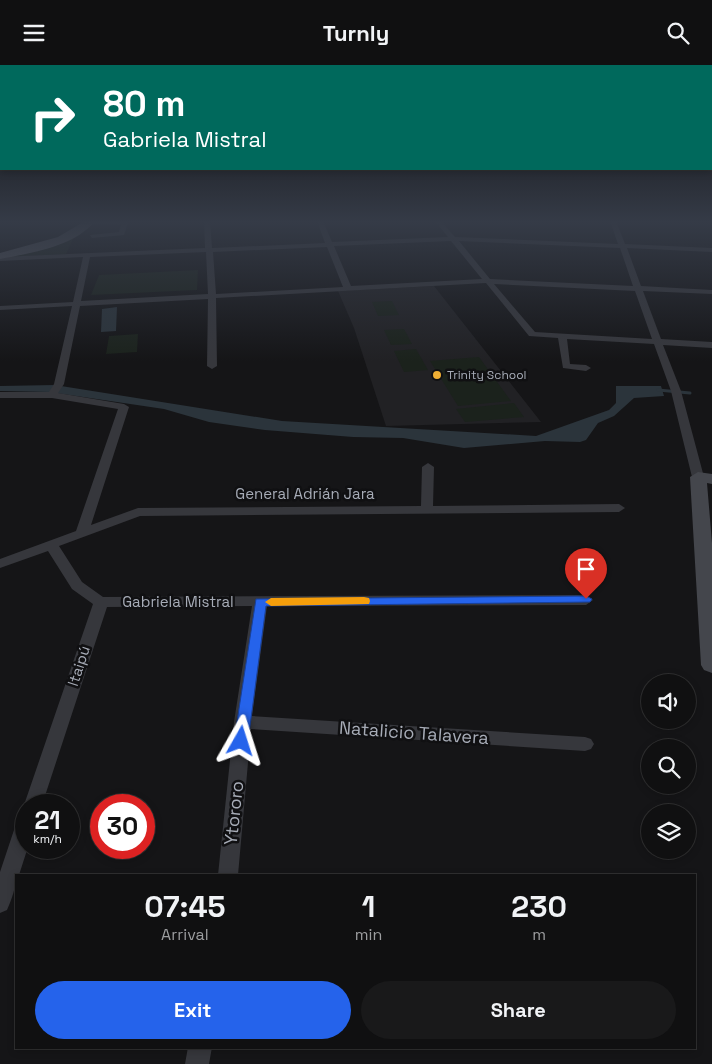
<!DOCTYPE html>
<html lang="en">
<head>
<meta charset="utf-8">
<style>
  :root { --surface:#101011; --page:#19191a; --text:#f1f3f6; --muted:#9c9d9f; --line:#303031; --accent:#2563eb }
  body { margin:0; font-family:"Space Grotesk",sans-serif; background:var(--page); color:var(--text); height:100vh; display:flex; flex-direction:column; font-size:19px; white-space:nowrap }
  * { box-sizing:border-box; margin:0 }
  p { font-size:16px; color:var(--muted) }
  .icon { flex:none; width:28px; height:28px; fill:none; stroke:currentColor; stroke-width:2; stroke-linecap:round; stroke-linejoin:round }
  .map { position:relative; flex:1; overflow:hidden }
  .drawer { position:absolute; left:15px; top:809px; width:681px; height:175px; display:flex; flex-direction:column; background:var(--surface); border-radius:0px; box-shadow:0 2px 8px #0003,0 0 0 1px var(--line) }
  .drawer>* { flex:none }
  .banner { position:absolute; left:0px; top:0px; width:712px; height:105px; box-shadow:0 2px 8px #0003,0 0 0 1px var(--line); background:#00695c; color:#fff; overflow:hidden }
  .fabs { position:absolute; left:641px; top:609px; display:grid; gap:10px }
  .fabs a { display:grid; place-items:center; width:55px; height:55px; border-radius:50%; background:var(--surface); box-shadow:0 2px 8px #0003,0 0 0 1px var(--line); font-size:25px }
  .speed { position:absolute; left:15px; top:729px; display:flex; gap:10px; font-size:25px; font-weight:700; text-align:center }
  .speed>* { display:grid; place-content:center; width:65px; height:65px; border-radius:50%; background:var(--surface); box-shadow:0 2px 8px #0003,0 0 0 1px var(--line); line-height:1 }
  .speed small { font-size:12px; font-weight:400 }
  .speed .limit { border:8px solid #d22; background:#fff; color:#111 }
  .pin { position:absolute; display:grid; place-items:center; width:42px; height:42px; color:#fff; margin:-51px -21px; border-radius:50% 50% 50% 0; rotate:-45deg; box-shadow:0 0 5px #0007 }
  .pin .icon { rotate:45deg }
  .me { position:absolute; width:55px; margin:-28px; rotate:6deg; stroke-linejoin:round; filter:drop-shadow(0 0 4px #0008) }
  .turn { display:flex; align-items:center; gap:18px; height:105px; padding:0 20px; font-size:22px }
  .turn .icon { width:65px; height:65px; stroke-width:2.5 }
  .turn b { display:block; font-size:35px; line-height:42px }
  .eta { display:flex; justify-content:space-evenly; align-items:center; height:85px; text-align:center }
  .eta b { font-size:30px; font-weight:800; line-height:35px }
  .action { display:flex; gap:10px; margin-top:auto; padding:10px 20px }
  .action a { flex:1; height:58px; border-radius:30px; background:var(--accent); color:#fff; font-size:20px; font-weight:800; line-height:58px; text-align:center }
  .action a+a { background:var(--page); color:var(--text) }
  header { display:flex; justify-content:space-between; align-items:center; height:65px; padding:0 20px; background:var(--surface); font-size:22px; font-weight:800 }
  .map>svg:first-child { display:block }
</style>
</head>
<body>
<header><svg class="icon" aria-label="menu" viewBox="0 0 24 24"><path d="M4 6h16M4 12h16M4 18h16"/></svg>Turnly<svg class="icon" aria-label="search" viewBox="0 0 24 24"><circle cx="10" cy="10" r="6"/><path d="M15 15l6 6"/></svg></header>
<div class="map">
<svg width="712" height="999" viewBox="0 0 712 999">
  <rect width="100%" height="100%" fill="#151517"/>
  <path fill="#212124" d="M 434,221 L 541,357 L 386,361 L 354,263 L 338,226 Z"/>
  <path fill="#1b221c" d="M 74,172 L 66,189 L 12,192 L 13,191 Z
    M 198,205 L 197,225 L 91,230 L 99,210 Z
    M 392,236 L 399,250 L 378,251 L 372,237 Z
    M 404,264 L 412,279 L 391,280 L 384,265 Z
    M 138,269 L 137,287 L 106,289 L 109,271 Z
    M 416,284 L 428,305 L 404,307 L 394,286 Z
    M 479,292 L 511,336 L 458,341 L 430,296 Z
    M 514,338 L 524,352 L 465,357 L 456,344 Z"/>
  <path fill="#2b343b" d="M 117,242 L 116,266 L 101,267 L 102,244 Z
    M 55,320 L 50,327 L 0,326 L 0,321 Z
    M 61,321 L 282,356 L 536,371 L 609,345 L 616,338 L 616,321 L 661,321 L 664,331 L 634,333 L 614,351 L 598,358 L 586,375 L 580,377 L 545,376 L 464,383 L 403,373 L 353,372 L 265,365 L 209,357 L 164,344 L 56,328 Z"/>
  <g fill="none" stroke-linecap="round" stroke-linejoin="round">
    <path stroke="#2b343b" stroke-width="3" d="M 658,325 L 690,328"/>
    <path fill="#36373c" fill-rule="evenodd" d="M 89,156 L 125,156 L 128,158 L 124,170 L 92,173 L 90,170 L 119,167 L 121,160 L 87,159 Z
      M 204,156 L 210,156 L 212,183 L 325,178 L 317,156 L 323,156 L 332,177 L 448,172 L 435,156 L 441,156 L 455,172 L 618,179 L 610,156 L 616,156 L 625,179 L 712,183 L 712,187 L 627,183 L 641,221 L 712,225 L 712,229 L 643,226 L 661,274 L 712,277 L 712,283 L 663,280 L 681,326 L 704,412 L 698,416 L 692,412 L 671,326 L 654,279 L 567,274 L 570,299 L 586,300 L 591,303 L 586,306 L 563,303 L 558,273 L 529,271 L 486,218 L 216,233 L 217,301 L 212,304 L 207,301 L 208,234 L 80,241 L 64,319 L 58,328 L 124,339 L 129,342 L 91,460 L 138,443 L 421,441 L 422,402 L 428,398 L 434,402 L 433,441 L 619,439 L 625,443 L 619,447 L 140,451 L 59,481 L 82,517 L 103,532 L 586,530 L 593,535 L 586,540 L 267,541 L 252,651 L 585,672 L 591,674 L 594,679 L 591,684 L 585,686 L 251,664 L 238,810 L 218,810 L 234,657 L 252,541 L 107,542 L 42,740 L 26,740 L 26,745 L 24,740 L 93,539 L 72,524 L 48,486 L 0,503 L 0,494 L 76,466 L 118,344 L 52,333 L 0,333 L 0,327 L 49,327 L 54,319 L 72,241 L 0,245 L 0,241 L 73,237 L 83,192 L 0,196 L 0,192 L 205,183 ZM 451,176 L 482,214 L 351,221 L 334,181 ZM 459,176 L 620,183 L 633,221 L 490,214 ZM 327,182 L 343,222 L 216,229 L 213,187 ZM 206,187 L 208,229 L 81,236 L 90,192 ZM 494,219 L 635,226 L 652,274 L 535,267 Z
      M 26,751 L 26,782 L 28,782 L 19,810 L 16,810 C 16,822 12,834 7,845 L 0,848 L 0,807 L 16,759 L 19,753 Z
      M 188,982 L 212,982 L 209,999 L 185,999 Z"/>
    <path fill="#44464c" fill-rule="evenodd" d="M 698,407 L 712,409 L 712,419 L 707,418 L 712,478 L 712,608 L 704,605 L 701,600 L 690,412 Z"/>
    <path fill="#52545b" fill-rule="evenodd" d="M 85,156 L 95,156 C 74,182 31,188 0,194 L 0,188 L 58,172 Z"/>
  </g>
  <linearGradient id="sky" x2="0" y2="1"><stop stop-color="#0c0c0d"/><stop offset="0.53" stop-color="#353b47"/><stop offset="1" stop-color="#353b47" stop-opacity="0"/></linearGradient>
  <rect width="712" height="296" fill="url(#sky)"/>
  <path fill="#2563eb" stroke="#184099" d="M 586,531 L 592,534 L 590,537 L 266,541 L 248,676 L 246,680 L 236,680 L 234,676 L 256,534 Z"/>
  <path fill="#f59e0b" d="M 364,532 L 369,533 L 370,536 L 369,539 L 271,541 L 265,537 L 271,533 Z"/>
  <circle fill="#f0af34" stroke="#101012" stroke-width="2" cx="437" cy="310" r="5"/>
  <g text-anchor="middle" stroke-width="5" stroke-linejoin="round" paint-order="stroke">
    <g font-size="12" fill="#a7acb7" stroke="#101012" text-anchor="start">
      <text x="447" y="314">Trinity School</text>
    </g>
    <g font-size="15" fill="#a7acb7" stroke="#101012">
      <text x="305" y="434">General Adrián Jara</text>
      <text x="178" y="542">Gabriela Mistral</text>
      <text transform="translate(79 601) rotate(-72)" y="5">Itaipú</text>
    </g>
    <g font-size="18" fill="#a7acb7" stroke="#101012">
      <text transform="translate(414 668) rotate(4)" y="6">Natalicio Talavera</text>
      <text transform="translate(234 748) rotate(-84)" y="6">Ytororo</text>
    </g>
  </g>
</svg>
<div class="fabs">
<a><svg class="icon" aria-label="sound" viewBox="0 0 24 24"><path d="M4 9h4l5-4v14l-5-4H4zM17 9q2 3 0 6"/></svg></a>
<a><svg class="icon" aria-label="search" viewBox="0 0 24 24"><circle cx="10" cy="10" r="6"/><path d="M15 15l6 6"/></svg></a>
<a><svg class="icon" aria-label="layers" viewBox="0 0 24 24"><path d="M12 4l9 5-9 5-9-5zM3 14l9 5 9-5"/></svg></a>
</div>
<div class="speed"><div>21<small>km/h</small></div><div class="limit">30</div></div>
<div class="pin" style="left:586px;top:534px;background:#d93025"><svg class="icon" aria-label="arrive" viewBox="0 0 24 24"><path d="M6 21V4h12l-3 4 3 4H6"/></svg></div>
<svg class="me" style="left:241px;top:676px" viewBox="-20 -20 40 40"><path d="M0-17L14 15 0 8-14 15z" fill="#2563eb" stroke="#fff" stroke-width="4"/></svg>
<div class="banner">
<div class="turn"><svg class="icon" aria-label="right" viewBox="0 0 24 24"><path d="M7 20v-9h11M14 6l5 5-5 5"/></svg><div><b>80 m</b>Gabriela Mistral</div></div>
</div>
<section class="drawer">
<div class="eta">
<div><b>07:45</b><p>Arrival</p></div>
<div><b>1</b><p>min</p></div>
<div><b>230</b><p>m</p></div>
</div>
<div class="action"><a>Exit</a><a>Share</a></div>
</section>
</div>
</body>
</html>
